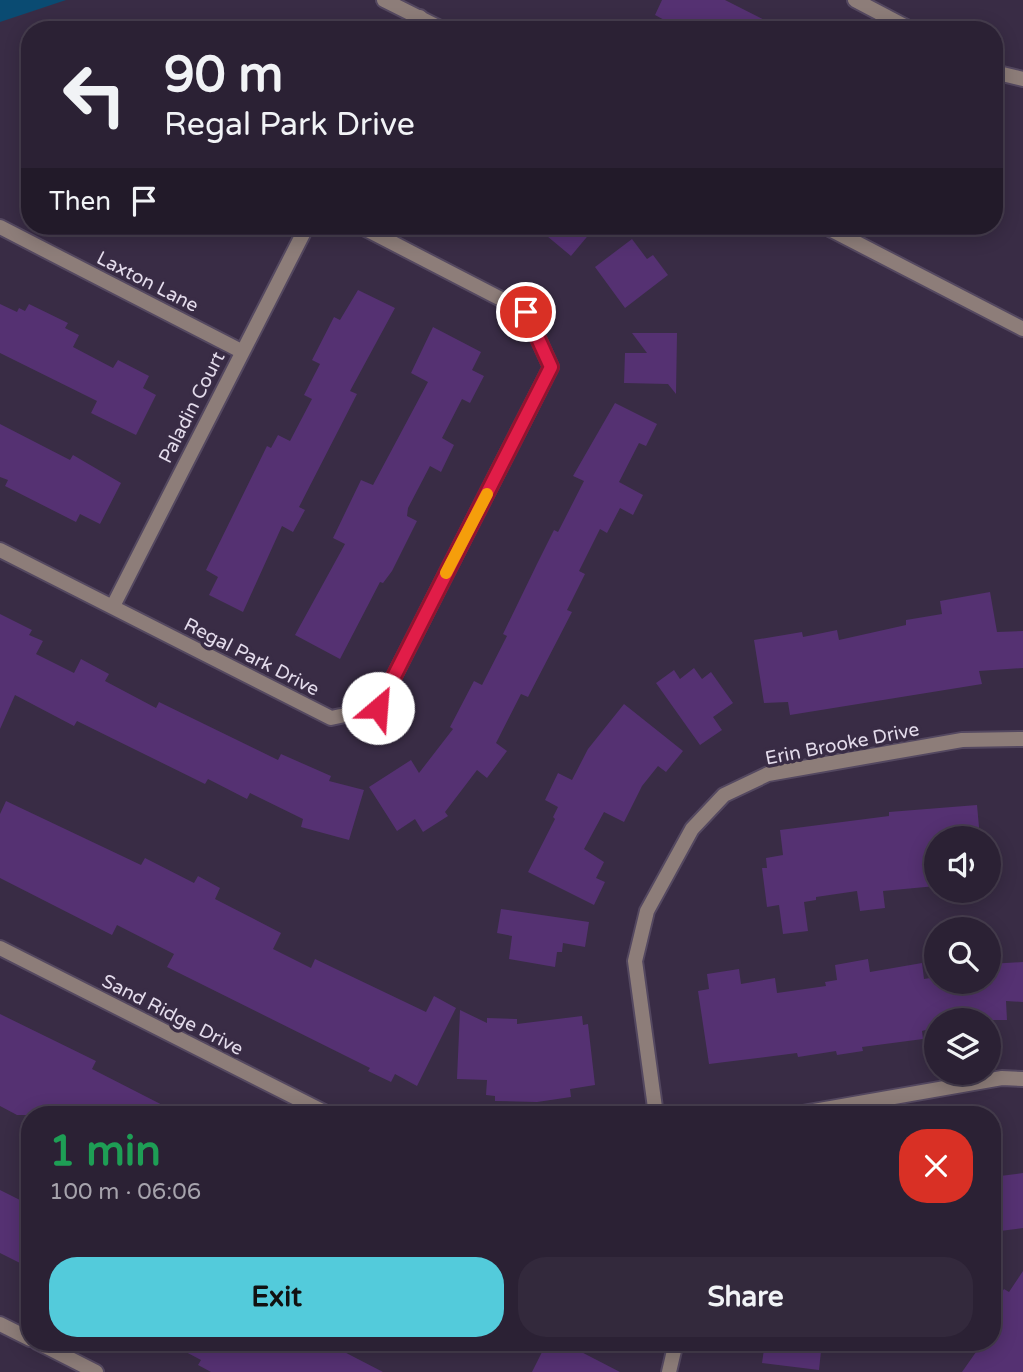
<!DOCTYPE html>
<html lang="en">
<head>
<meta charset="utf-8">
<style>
  :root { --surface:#2b2134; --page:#33293c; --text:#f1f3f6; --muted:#a6a3ac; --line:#473e4f; --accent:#53cbdb }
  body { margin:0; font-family:"Varela Round",sans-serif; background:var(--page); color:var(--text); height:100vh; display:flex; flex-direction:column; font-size:26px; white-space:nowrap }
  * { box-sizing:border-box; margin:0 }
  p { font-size:23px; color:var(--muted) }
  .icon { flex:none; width:38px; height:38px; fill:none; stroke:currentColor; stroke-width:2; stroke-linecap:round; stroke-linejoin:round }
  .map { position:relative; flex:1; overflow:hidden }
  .panel { position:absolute; left:21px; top:1106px; width:980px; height:245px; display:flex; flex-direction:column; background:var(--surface); border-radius:28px; box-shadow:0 4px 18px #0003,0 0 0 2px var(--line) }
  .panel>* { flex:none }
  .hud { position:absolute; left:21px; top:21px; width:982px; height:214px; border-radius:28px; box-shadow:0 4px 18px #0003,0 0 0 2px var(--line); background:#2b2134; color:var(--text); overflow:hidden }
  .buttons { position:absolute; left:924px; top:826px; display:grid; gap:14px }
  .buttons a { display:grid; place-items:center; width:77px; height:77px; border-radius:50%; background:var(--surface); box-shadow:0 4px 18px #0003,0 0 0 2px var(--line); font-size:35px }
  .pin { position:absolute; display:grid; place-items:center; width:60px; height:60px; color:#fff; margin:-30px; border:4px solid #fff; border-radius:50%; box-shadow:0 2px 7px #0007 }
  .me { position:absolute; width:77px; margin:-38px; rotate:27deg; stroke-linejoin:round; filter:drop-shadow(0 0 5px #0008) }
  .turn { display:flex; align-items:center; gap:24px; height:147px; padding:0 28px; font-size:32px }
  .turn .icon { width:91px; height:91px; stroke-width:2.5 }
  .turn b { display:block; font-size:49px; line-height:60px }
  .then { display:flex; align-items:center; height:66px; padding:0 28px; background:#0003; gap:14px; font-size:26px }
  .round { display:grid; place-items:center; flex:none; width:74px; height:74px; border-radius:28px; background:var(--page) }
  .head { display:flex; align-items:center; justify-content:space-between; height:119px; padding:0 28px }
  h1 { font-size:42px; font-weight:700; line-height:52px; color:#1e9e55 }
  .button { display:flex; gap:14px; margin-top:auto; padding:14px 28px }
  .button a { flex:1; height:80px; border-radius:28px; background:var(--accent); color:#111; font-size:28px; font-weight:700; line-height:80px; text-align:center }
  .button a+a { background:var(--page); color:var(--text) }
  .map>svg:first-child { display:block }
</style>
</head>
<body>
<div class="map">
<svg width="1023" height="1372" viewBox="0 0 1023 1372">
  <rect width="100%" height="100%" fill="#392c45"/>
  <path fill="#0a4b72" d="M 0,0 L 66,0 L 0,22 Z"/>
  <path fill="#553172" d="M 662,0 L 725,0 L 784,30 L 683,30 L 655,15 Z
    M 535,226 L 596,226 L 571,256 Z
    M 632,239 L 647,259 L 653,255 L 668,275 L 625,308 L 595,267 Z
    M 358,290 L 395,308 L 350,391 L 357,394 L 299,507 L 305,510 L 293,532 L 282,526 L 243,612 L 209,595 L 218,577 L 206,570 L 267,446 L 271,448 L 278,435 L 290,441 L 312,399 L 304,395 L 320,364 L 312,360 L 334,317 L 340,320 Z
    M 0,304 L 17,312 L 19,308 L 25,311 L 29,304 L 68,323 L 65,328 L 79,335 L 73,347 L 113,368 L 118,360 L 149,376 L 143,388 L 156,395 L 136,435 L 91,413 L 97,401 L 0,353 Z
    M 433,327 L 481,352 L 472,370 L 484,376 L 470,403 L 462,399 L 442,438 L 454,445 L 441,472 L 430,466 L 408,508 L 407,516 L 417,521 L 392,571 L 383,583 L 380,582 L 340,659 L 295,635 L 345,544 L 333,538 L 361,480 L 373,485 L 428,382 L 411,373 Z
    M 632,333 L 677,333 L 676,394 L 668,384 L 624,383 L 625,353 L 647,353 Z
    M 615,403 L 657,424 L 646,446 L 639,443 L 619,482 L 643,495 L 633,515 L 620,508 L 607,533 L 600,529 L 579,571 L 585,574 L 567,610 L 572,612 L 528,697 L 521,694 L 496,743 L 507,751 L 487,778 L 477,770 L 445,812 L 448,816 L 423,832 L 415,819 L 397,831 L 369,787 L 411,760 L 419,773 L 453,729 L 450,727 L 474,681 L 482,685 L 507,636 L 503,634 L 537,564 L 554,530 L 558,532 L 584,481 L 573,476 Z
    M 0,424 L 70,460 L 73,455 L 121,483 L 100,524 L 80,514 L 76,522 L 5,486 L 8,480 L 0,477 Z
    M 990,592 L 997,632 L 1023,631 L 1023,668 L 979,671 L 982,684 L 790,715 L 788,702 L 764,703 L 754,640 L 802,632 L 803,637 L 837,630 L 839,640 L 906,625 L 906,620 L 942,614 L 940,601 Z
    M 0,614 L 32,630 L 29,635 L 43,641 L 36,654 L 74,673 L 81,659 L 109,674 L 105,681 L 156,708 L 159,702 L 278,760 L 281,754 L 331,776 L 329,781 L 364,790 L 349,840 L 301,827 L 303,819 L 250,793 L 247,799 L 208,779 L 205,784 L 77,721 L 74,726 L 15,695 L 0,729 Z
    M 694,668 L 702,679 L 711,672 L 733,703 L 713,717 L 722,730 L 700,745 L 656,683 L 674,670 L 680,679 Z
    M 624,704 L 683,751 L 666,772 L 658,766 L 642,786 L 624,822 L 604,812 L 584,849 L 604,862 L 596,878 L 605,882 L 594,905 L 528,872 L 555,819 L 553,817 L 558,807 L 545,800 L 558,773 L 572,780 L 588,749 Z
    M 6,801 L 141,865 L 145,858 L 194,883 L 198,876 L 220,888 L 215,899 L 281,933 L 273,949 L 311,968 L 315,959 L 426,1012 L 434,996 L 456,1008 L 417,1086 L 395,1074 L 391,1082 L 368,1071 L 370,1068 L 167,967 L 174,954 L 117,925 L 112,935 L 0,878 L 0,814 Z
    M 977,805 L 980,838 L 936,838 L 936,886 L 883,891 L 885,908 L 860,911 L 857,891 L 816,897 L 816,900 L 804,902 L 808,931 L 783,934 L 779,905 L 767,907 L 762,868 L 767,868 L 766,858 L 783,855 L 780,830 L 889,816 L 889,812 Z
    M 501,909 L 589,922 L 585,947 L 563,943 L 562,952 L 557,952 L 555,967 L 509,959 L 512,936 L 497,933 Z
    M 868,959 L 870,972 L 922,963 L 924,979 L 936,977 L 936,982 L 989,982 L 989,964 L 1023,962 L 1023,1002 L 1006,1001 L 1007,1020 L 936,1020 L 936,1027 L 922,1031 L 923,1039 L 862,1047 L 863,1051 L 837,1055 L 836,1051 L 798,1057 L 797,1053 L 709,1064 L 698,991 L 709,989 L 707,974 L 739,969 L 741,984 L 775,978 L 777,993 L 826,986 L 825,982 L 837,980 L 835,965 Z
    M 460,1010 L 487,1023 L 487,1018 L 517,1019 L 517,1024 L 582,1016 L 583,1025 L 588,1024 L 595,1085 L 570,1089 L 571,1097 L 537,1102 L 495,1101 L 495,1096 L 486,1095 L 487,1080 L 457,1079 Z
    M 0,1014 L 96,1061 L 92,1069 L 182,1115 L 17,1115 L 0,1106 Z
    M 1023,1173 L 1023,1228 L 992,1232 L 992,1177 Z
    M 0,1190 L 30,1205 L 30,1250 L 22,1264 L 0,1253 Z
    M 1023,1271 L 1023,1372 L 962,1372 L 983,1342 L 992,1342 L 992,1306 L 1004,1289 L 1009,1292 Z
    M 167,1342 L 325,1342 L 383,1372 L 211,1372 L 198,1365 L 201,1360 Z
    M 547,1342 L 562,1342 L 620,1372 L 532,1372 Z
    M 765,1342 L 822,1342 L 819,1370 L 762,1363 Z"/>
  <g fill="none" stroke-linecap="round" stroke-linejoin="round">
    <defs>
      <path id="minor" d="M 855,0 L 912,30
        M 414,30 L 420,17
        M 994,72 L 1023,79
        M 0,227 L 241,351
        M 0,550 L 331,718 L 378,708 L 551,367 L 526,312 L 360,226
        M 113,606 L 307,226
        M 0,948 L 330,1115
        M 656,1115 L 635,961 L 647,911 L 692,829 L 724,795 L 768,774 L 962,740 L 1023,739
        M 791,1115 L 1002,1078 L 1023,1079
        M 0,1324 L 30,1339
        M 37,1342 L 96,1372
        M 669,1372 L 676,1342"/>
      <path id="tertiary" d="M 384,0 L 444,30
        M 824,226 L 1023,329"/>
    </defs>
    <use href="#minor" stroke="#544860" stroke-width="18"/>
    <use href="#tertiary" stroke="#544860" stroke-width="18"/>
    <use href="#minor" stroke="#8d7d79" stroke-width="14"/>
    <use href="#tertiary" stroke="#8d7d79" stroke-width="14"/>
  </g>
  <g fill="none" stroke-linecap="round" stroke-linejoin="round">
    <defs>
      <path id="route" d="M 378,708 L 551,367 L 526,312"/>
    </defs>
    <use href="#route" stroke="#92132f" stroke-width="18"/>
    <use href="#route" stroke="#e11d48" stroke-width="12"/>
    <path stroke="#f59e0b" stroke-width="12" d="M 446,573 L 487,494"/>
  </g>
  <g text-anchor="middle" stroke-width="7" stroke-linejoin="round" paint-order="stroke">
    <g font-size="19" fill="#e4dcec" stroke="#392c45">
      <text transform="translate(148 281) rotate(27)" y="7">Laxton Lane</text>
      <text transform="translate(191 407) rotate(-63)" y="7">Paladin Court</text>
      <text transform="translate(252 656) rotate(27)" y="7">Regal Park Drive</text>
      <text transform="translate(842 743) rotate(-11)" y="7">Erin Brooke Drive</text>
      <text transform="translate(173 1014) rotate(27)" y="7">Sand Ridge Drive</text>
    </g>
  </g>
</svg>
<div class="buttons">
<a><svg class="icon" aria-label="sound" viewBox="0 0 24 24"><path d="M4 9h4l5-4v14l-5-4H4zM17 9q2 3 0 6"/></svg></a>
<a><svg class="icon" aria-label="search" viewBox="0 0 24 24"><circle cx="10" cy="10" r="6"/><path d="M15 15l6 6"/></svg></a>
<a><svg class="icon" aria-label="layers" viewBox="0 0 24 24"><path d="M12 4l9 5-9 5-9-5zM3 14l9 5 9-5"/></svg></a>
</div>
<div class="pin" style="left:526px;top:312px;background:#d93025"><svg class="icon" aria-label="arrive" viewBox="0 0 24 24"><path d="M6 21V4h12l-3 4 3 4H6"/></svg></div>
<svg class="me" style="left:378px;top:708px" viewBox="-20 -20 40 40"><circle r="19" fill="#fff"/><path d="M0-13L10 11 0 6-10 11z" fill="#e11d48"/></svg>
<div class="hud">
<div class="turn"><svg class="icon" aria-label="left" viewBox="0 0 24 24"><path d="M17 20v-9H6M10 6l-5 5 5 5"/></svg><div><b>90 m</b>Regal Park Drive</div></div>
<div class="then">Then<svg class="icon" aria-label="arrive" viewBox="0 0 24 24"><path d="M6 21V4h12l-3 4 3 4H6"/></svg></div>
</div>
<section class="panel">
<div class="head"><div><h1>1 min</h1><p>100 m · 06:06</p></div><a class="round" style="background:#d93025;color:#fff"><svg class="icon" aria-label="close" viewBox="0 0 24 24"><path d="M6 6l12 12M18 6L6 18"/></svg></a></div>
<div class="button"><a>Exit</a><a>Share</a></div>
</section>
</div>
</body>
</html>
